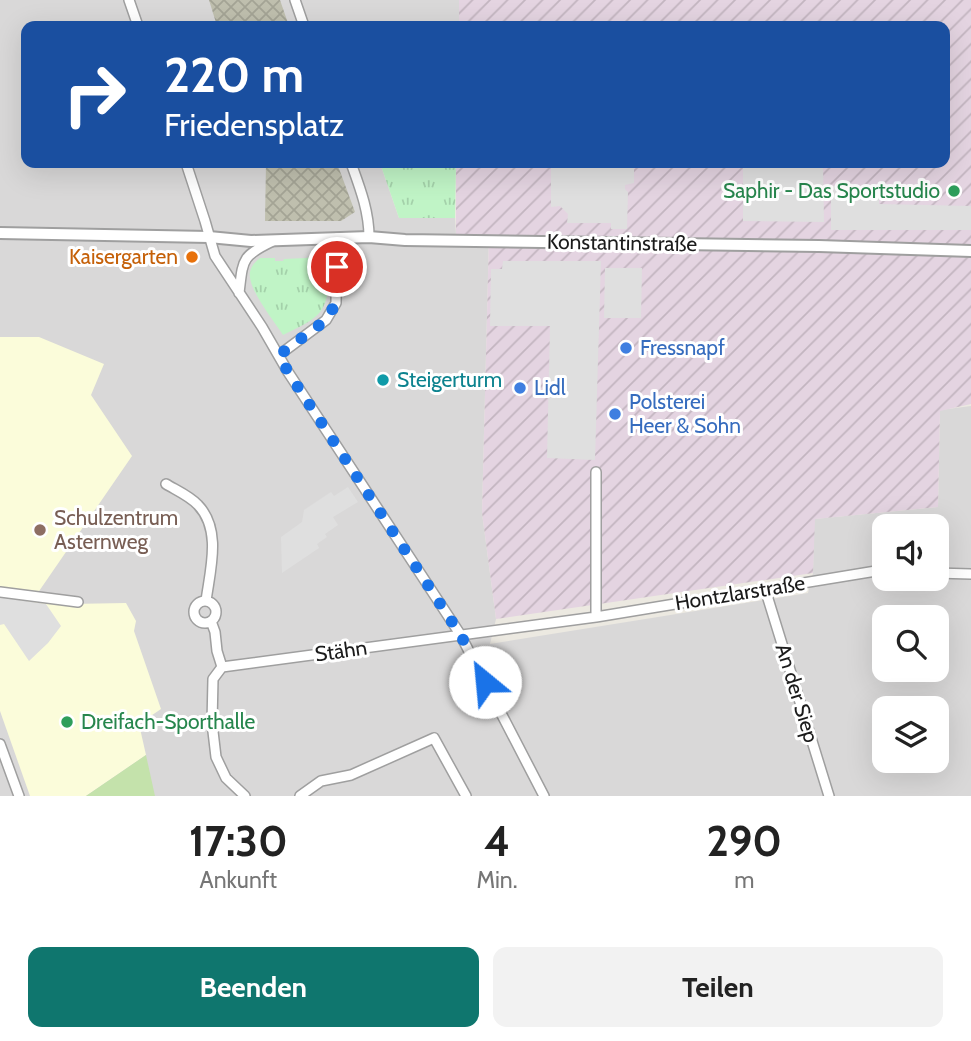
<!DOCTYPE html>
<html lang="de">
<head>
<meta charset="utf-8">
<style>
  :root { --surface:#fff; --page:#f2f2f2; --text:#222; --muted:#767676; --accent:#0f766e }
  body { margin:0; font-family:Cabin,sans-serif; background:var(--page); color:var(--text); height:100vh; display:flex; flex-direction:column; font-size:26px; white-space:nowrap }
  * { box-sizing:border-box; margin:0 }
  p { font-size:23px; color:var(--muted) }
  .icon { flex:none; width:38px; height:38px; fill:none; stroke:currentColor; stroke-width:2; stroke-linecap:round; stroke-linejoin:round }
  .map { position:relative; height:796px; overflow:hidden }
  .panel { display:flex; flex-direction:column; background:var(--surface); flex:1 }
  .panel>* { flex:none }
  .top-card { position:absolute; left:21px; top:21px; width:929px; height:147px; border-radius:14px; box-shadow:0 7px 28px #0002; background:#1a4fa0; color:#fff; overflow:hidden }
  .buttons { position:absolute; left:872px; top:514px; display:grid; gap:14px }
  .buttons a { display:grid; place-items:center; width:77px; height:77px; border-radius:14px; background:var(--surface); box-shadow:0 7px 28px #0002; font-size:35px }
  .pin { position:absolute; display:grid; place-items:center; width:60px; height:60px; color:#fff; margin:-30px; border:4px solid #fff; border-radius:50%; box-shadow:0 2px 7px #0007 }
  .me { position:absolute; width:77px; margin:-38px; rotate:332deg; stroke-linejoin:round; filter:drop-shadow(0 0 5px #0008) }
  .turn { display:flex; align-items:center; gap:24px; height:147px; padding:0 28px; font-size:32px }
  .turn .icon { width:91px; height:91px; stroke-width:2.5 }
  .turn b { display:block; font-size:49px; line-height:60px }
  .eta { display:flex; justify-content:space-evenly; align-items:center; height:119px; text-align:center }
  .eta b { font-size:42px; font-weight:700; line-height:49px }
  .button { display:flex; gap:14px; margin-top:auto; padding:14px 28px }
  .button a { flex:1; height:80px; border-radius:14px; background:var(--accent); color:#fff; font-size:28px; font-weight:700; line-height:80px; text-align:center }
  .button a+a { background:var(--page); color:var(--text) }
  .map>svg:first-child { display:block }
</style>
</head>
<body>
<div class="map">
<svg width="971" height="796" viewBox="0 0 971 796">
  <defs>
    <pattern id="industrial-furrows" width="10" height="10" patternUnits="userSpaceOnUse" patternTransform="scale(1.75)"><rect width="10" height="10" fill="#e4d4e1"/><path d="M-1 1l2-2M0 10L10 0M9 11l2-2" fill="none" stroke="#c3b5c0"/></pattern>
    <pattern id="construction-cross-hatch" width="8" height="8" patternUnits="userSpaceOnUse" patternTransform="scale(1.75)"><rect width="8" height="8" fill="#bfbfae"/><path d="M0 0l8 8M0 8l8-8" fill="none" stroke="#a4a495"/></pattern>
    <pattern id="park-tufts" width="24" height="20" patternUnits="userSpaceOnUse" patternTransform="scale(1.75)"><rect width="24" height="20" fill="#c0f4c6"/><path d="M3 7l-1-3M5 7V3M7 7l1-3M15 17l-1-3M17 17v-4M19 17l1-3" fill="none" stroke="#a4d1aa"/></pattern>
  </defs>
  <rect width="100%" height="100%" fill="#ece9e1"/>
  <path fill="#d9d8d8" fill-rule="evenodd" d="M 0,0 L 459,0 L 459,26 L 26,26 L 26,163 L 380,163 L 399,218 L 455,218 L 456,235 L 489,235 L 482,513 L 496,619 L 490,644 L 808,593 L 813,573 L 814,519 L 938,507 L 940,410 L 971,406 L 971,796 L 0,796 ZM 884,527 L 936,527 L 936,579 L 884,579 ZM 884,618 L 936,618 L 936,670 L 884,670 ZM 884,709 L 936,709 L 936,761 L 884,761 Z"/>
  <path fill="url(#industrial-furrows)" d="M 459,0 L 971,0 L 971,404 L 940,411 L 938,507 L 815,519 L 813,573 L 496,619 L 482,513 L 489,235 L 456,235 L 456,163 L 945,163 L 945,26 L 459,26 Z"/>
  <path fill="#fbfcda" d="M 0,337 L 39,337 L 104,364 L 91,395 L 132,456 L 35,597 L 70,604 L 126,603 L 136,621 L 134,631 L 161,709 L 139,724 L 146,755 L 86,796 L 30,796 L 0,711 Z"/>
  <path fill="url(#construction-cross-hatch)" d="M 209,0 L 280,0 L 289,26 L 217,26 Z
    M 266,163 L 337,163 L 355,212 L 341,221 L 265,221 Z"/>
  <path fill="#c4e2ab" d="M 146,755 L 155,796 L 86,796 Z"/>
  <path fill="url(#park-tufts)" d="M 380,163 L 456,163 L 455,218 L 399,218 Z
    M 323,254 L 330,255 L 333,259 L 334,273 L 329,275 C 328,316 317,318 283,335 C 274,321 247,288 250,272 C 251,266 255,262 260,258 L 275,258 L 275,261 L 283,261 L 284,259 L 306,258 Z"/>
  <path fill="#dfdfdf" d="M 551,163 L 634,163 L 634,183 L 625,185 L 625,189 L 628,192 L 627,229 L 611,229 L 611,223 L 567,223 L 568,214 L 560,206 L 551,207 Z
    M 743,163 L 823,163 L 824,222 L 743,221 Z
    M 831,186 L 879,187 L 879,204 L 971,206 L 971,230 L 831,230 Z
    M 503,261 L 601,261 L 595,460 L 547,458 L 550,326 L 490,326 L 491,269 L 502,269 Z
    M 605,268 L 642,268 L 641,318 L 604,318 Z
    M 348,487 L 358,502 L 333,517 L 338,525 L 325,534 L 327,537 L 317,544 L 319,548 L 282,573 L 281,537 L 302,522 L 304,510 L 331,492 L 334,496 Z
    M 0,597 L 46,604 L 61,626 L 48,643 L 29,661 L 4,624 L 0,625 Z"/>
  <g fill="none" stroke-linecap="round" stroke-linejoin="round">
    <defs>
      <path id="minor" d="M 129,0 L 138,26
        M 295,0 L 304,26
        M 186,163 L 205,221 L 215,256 L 262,327 L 288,372 L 460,634 L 544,796
        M 351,163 C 360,188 369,211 369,237
        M 239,293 C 243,260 241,256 273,241
        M 279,355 L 326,320 L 336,303 L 337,238
        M 596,472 L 596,617
        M 166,484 C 176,490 190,496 198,505 C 222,530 210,570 206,601
        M 936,573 L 971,574
        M 765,589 L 829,796
        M 0,592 L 78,602
        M194 612a11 11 0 1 1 22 0a11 11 0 1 1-22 0Z
        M 211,621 L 215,632 L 217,651 L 222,667
        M 0,744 L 19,796
        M 245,796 L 226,778 L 216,757 L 212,723 L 213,679 L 222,667 L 596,617 L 876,571 L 884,571
        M 300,796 L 321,781 L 351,775 L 434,738 L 466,796"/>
      <path id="tertiary" d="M 0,233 L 209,237 L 251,241 L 369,237 L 405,240 L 819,246 L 971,251"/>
    </defs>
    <use href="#minor" stroke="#9f9f9f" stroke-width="12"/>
    <use href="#tertiary" stroke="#9f9f9f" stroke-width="14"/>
    <use href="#minor" stroke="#fff" stroke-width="9"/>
    <use href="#tertiary" stroke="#fff" stroke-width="10"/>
  </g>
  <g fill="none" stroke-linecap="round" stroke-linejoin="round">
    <path stroke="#1a73e8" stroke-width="12" stroke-dasharray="0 21.6" d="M 337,267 L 336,303 L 326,320 L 279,355 L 288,372 L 460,634 L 485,682"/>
  </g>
  <g fill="#2e9e5b" stroke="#fff" stroke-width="2.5">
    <circle cx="954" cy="191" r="7"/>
    <circle cx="67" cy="722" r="7"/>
  </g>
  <circle fill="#e8710a" stroke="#fff" stroke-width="2.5" cx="192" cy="257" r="7"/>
  <g fill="#3f7fe0" stroke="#fff" stroke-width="2.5">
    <circle cx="626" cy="348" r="7"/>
    <circle cx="520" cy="388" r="7"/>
    <circle cx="615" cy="414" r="7"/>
  </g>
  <circle fill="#0f9aa8" stroke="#fff" stroke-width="2.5" cx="383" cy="380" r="7"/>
  <circle fill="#8d6e63" stroke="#fff" stroke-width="2.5" cx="40" cy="530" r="7"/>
  <g text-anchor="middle" stroke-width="6" stroke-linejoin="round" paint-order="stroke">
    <g font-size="21" fill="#27864d" stroke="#fff" text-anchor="end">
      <text x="940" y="198">Saphir - Das Sportstudio</text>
      <text x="81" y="729" text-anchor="start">Dreifach-Sporthalle</text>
    </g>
    <g font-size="21" fill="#1b1b1b" stroke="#fff">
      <text transform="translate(622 243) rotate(1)" y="7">Konstantinstraße</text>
      <text transform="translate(740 593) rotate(-9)" y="7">Hontzlarstraße</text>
      <text transform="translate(341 651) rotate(-8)" y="7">Stähn</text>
      <text transform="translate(797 693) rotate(73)" y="7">An der Siep</text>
    </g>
    <g font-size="21" fill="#c56008" stroke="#fff" text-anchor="end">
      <text x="178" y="264">Kaisergarten</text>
    </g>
    <g font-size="21" fill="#366cbe" stroke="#fff" text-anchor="start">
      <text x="640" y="355">Fressnapf</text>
      <text x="534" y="395">Lidl</text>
      <text x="629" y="409">Polsterei<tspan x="629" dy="24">Heer &amp; Sohn</tspan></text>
    </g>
    <g font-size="21" fill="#0d838f" stroke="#fff" text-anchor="start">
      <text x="397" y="387">Steigerturm</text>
    </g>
    <g font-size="21" fill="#785e54" stroke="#fff" text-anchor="start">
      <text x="54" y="525">Schulzentrum<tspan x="54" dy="24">Asternweg</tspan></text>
    </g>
  </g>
</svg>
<div class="buttons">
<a><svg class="icon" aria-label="sound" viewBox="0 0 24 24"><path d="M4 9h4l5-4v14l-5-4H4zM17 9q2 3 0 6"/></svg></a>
<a><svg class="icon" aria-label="search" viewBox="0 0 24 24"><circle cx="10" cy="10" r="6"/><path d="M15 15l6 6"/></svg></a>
<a><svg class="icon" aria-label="layers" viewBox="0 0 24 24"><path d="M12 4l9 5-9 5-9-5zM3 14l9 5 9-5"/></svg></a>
</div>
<div class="pin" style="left:337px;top:267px;background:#d93025"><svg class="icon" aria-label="arrive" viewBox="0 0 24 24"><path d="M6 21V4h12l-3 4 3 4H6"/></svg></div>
<svg class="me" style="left:485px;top:682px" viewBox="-20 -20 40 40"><circle r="19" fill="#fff"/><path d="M0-13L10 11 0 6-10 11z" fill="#1a73e8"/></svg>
<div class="top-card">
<div class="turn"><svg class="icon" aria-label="right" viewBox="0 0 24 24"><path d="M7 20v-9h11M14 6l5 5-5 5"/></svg><div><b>220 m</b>Friedensplatz</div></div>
</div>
</div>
<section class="panel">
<div class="eta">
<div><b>17:30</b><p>Ankunft</p></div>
<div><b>4</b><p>Min.</p></div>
<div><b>290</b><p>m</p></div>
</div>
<div class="button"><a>Beenden</a><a>Teilen</a></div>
</section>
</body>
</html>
